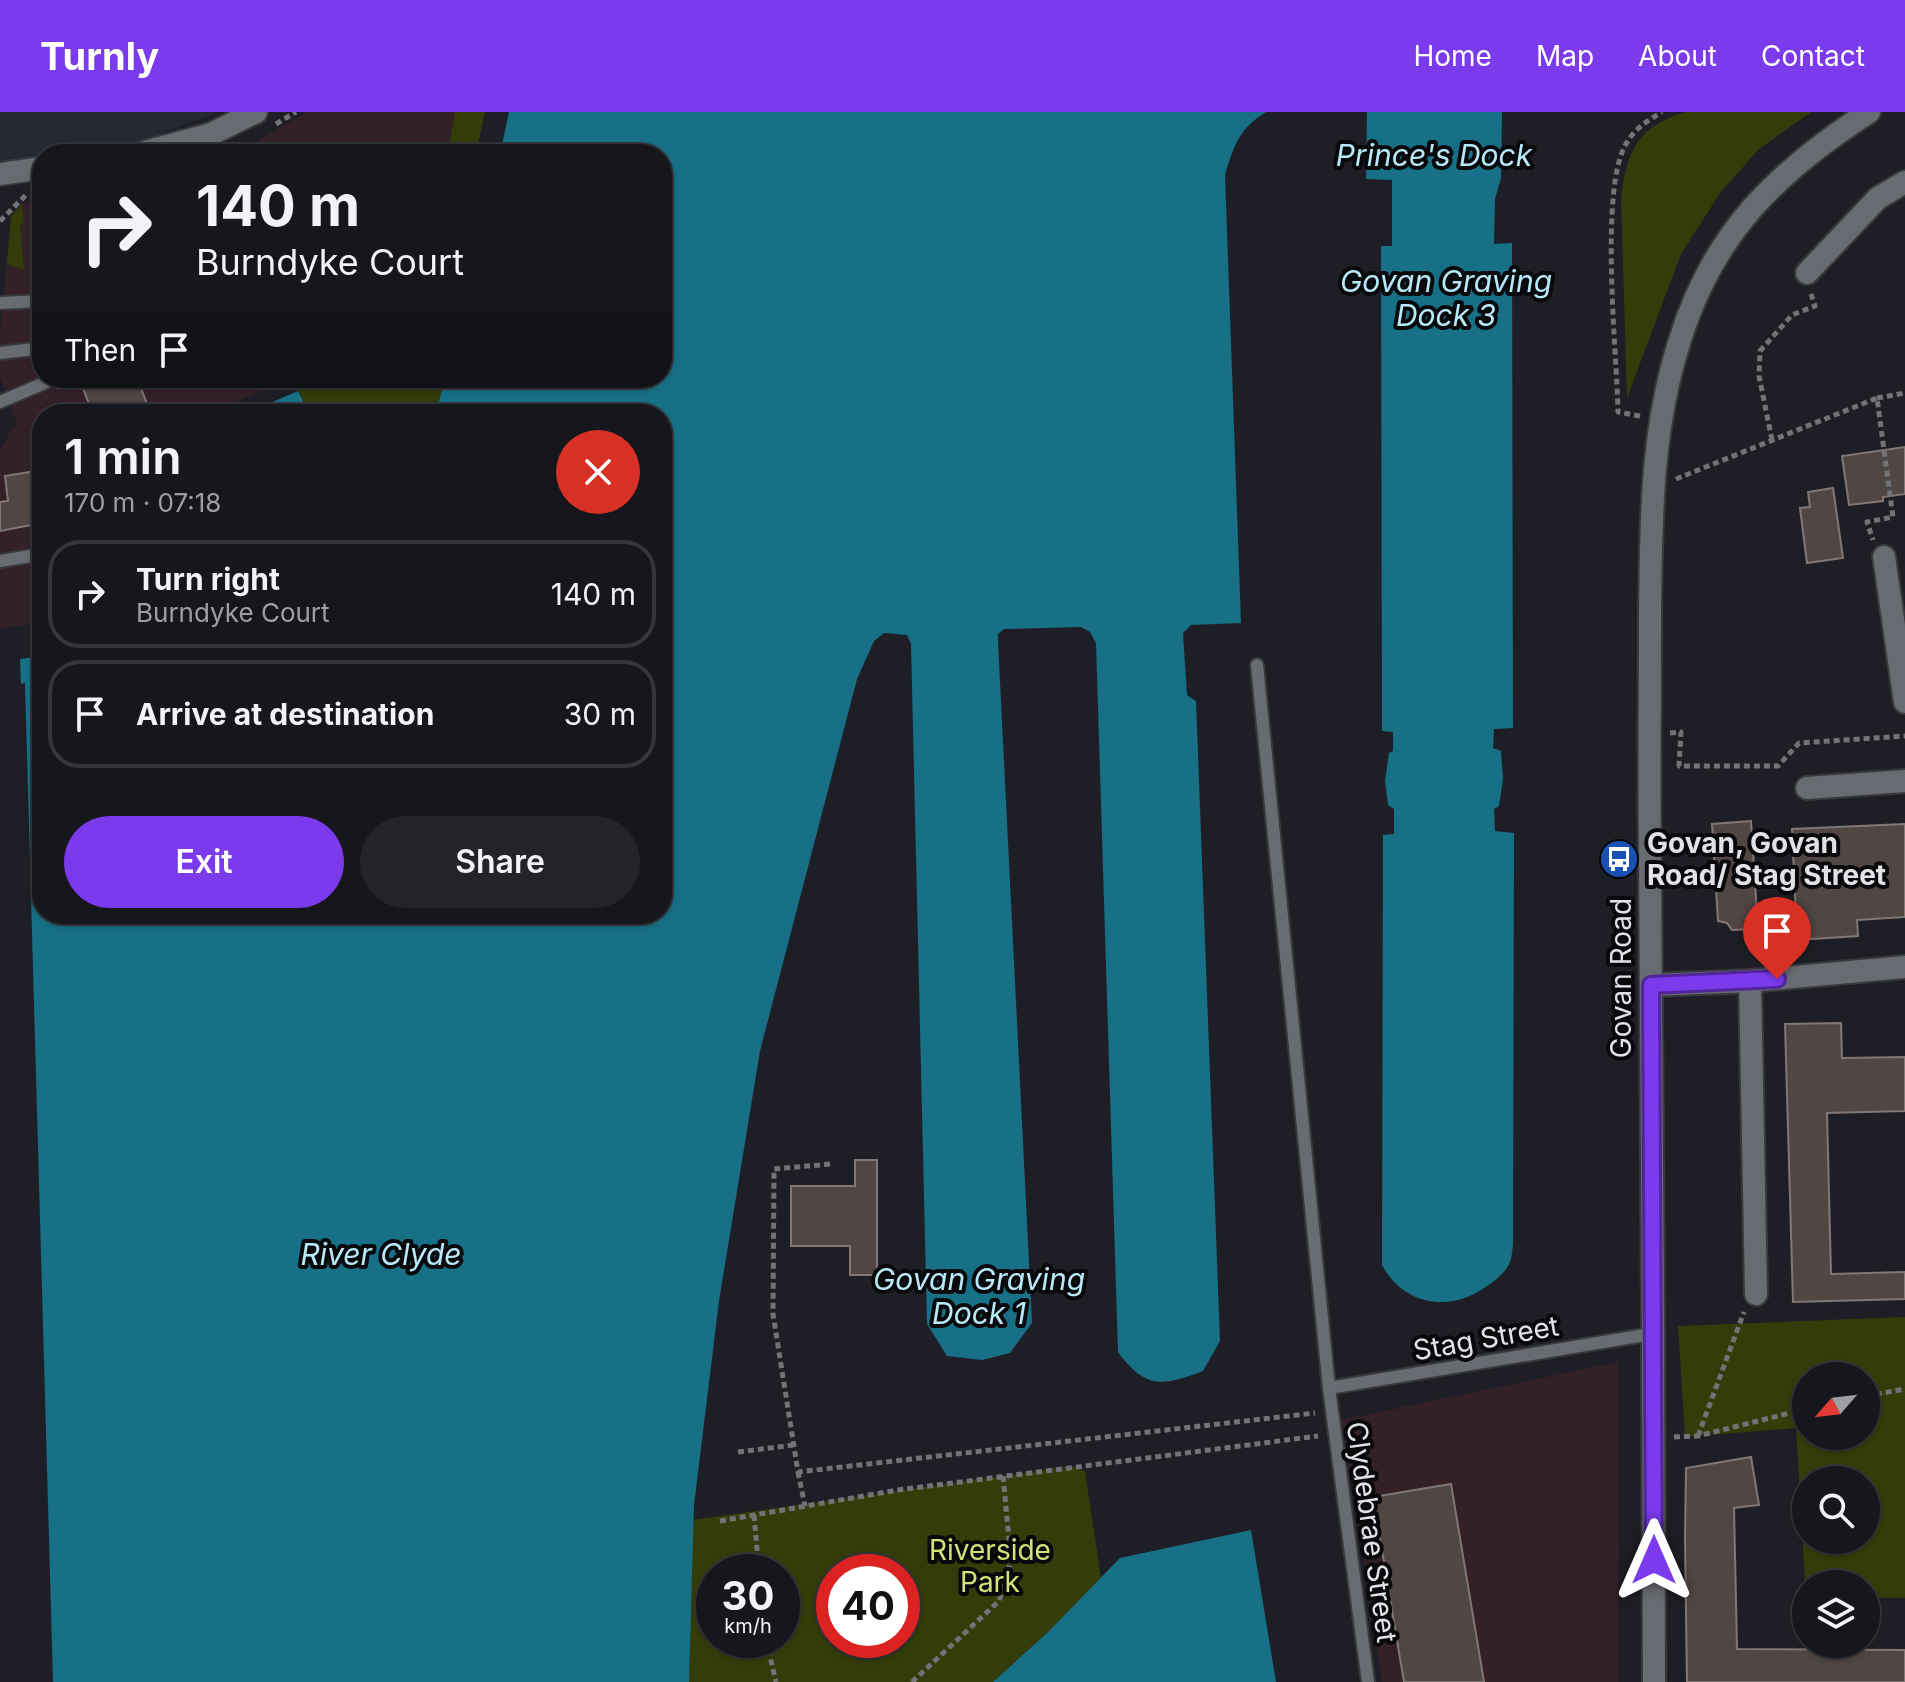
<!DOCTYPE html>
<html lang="en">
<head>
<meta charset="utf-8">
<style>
  :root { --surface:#16171c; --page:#232429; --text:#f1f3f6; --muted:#9e9fa3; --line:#35363b; --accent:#7c3aed }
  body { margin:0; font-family:Inter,sans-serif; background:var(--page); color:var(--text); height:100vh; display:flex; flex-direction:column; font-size:30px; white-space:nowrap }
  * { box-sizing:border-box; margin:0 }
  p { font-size:26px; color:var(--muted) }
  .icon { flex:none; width:44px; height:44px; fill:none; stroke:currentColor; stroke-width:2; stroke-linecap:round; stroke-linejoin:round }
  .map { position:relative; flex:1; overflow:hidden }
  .sheet { position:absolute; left:32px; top:292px; width:640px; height:520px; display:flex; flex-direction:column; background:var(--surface); border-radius:32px; box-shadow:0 2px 6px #0004,0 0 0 2px var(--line) }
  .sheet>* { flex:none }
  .hud { position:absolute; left:32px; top:32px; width:640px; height:244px; border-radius:32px; box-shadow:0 2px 6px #0004,0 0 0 2px var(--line); background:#16171c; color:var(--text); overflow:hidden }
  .needle { width:52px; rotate:242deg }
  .tools { position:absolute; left:1792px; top:1250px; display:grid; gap:16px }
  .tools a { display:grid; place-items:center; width:88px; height:88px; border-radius:50%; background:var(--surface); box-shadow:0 2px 6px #0004,0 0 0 2px var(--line); font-size:40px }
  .speed { position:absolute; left:696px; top:1442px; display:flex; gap:16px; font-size:40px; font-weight:700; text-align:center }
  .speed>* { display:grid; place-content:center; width:104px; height:104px; border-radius:50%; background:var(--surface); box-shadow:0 2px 6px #0004,0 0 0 2px var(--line); line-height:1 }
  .speed small { font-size:20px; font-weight:400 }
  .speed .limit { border:12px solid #d22; background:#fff; color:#111 }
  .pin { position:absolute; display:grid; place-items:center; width:68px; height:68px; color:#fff; margin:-82px -34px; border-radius:50% 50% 50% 0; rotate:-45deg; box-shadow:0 0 8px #0007 }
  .pin .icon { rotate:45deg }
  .me { position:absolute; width:88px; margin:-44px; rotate:0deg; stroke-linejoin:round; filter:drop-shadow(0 0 6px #0008) }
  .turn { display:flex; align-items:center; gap:28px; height:168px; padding:0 32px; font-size:36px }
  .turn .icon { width:104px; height:104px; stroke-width:2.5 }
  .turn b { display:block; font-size:56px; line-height:68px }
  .then { display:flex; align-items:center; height:76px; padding:0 32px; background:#0003; gap:16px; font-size:30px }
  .round { display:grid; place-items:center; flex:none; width:84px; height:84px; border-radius:42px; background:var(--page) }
  .summary { display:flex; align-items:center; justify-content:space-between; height:136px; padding:0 32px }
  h1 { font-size:48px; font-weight:600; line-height:60px }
  .cta { display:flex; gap:16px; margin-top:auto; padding:16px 32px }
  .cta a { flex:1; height:92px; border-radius:48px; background:var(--accent); color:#fff; font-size:32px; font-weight:600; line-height:92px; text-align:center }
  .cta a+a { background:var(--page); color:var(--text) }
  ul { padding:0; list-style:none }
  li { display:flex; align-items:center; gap:24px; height:108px; margin:0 16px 12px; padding:0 16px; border:4px solid var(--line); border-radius:32px }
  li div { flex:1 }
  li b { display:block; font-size:30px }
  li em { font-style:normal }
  header { display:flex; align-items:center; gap:48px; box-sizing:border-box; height:112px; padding:0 40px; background:var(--accent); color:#fff }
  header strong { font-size:38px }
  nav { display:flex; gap:44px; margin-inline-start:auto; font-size:28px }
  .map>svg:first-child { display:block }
</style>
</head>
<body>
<header>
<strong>Turnly</strong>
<nav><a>Home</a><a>Map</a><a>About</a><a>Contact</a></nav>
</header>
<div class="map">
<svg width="1905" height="1570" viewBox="0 0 1905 1570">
  <rect width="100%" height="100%" fill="#1e1f26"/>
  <path fill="#262834" d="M 0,0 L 217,0 L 124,36 L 42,42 L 42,44 L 0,48 Z"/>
  <path fill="#332127" d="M 308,0 L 455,0 L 447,42 L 235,42 Z
    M 42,84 L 42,266 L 293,267 L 205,302 L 42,302 L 42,510 L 0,517 L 0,339 L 10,320 L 17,312 L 0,266 L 0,223 L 11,104 L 22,92 Z
    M 1618,1250 L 1618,1570 L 1382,1570 L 1342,1308 Z"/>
  <path fill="#343c0a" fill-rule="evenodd" d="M 455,0 L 485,0 L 476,42 L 447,42 Z
    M 1685,0 L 1811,0 L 1759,37 L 1720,81 L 1681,142 L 1627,286 L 1621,86 C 1628,38 1636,16 1685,0 Z
    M 22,92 L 24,112 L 20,113 L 24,158 L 7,152 L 11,104 Z
    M 292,266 L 446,266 L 439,289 L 431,302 L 310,302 Z
    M 1905,1205 L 1905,1486 L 1866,1486 L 1866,1472 L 1806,1472 L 1806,1487 L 1796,1316 L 1685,1325 L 1678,1214 ZM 1866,1264 L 1866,1324 L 1806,1324 L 1806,1264 ZM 1866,1368 L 1866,1428 L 1806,1428 L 1806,1368 Z
    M 1072,1354 L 1085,1359 L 1101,1466 L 1048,1520 L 993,1570 L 689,1570 L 692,1408 ZM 714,1460 L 782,1460 L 782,1528 L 714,1528 ZM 834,1460 L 902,1460 L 902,1528 L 834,1528 Z"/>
  <path fill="#177086" d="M 509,0 L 1266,0 C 1239,17 1234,33 1225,63 L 1241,511 L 1191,513 L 1183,521 L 1187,583 L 1196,589 L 1220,1229 L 1203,1259 C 1163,1274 1146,1278 1118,1240 L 1096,531 L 1090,520 L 1081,515 L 1004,517 L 998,522 L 998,529 L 1032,1211 L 1010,1241 L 982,1248 L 947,1244 L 927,1212 L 911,532 L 907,523 L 884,521 L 874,529 L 857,567 L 760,939 L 719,1189 L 694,1393 L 689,1570 L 53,1570 L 25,571 L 21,572 L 20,547 L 42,544 L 42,802 L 662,802 L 662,302 L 431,302 L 439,289 L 446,266 L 662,266 L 662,42 L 500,42 Z
    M 1367,0 L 1502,0 L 1501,66 L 1495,87 L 1494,132 L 1512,131 L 1513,616 L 1494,617 L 1493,636 L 1501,639 L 1503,667 L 1499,694 L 1494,697 L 1495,719 L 1514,721 L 1513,1133 C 1512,1139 1512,1147 1509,1152 C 1505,1161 1496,1168 1487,1174 C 1451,1201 1404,1194 1382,1153 L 1383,723 L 1394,722 L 1394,697 L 1388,693 L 1385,669 L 1389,641 L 1393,639 L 1393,620 L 1382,619 L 1381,134 L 1392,134 L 1392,68 L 1366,67 Z
    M 298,279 L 310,302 L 245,302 Z
    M 1251,1418 L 1276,1570 L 993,1570 L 1048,1520 L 1120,1446 Z"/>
  <path fill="#504745" stroke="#817775" stroke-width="2" d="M 79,266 L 137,266 L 151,302 L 93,302 Z
    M 1905,335 L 1905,382 L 1883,385 L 1883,389 L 1849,393 L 1842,344 Z
    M 42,358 L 42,411 L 0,419 L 0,390 L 8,389 L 5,364 Z
    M 1833,376 L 1843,446 L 1807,451 L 1800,396 L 1810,395 L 1808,380 Z
    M 1751,709 L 1758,817 L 1732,818 L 1727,811 L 1718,809 L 1712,712 Z
    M 1905,712 L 1905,805 L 1857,808 L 1858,824 L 1797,828 L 1792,717 Z
    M 1841,911 L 1842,946 L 1905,945 L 1905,999 L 1827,1001 L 1831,1162 L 1905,1160 L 1905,1187 L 1793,1190 L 1785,912 Z
    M 855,1048 L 877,1048 L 877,1163 L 850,1163 L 850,1134 L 791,1134 L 791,1074 L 855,1074 Z
    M 1751,1345 L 1759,1393 L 1734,1396 L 1737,1537 L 1905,1538 L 1905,1570 L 1687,1570 L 1685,1427 L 1686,1356 Z
    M 1451,1372 L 1484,1570 L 1404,1570 L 1373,1385 Z"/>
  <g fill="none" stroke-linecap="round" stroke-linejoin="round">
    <defs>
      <path id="service" d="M 0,191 L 42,189
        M 0,241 L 42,236
        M 0,290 L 56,266
        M 0,449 L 42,442
        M 1257,553 L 1329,1276 L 1368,1570
        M 1329,1276 L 1651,1222"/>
      <path id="minor" d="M 137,42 L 211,22 L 256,0
        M 0,62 L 42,56
        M 1807,161 L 1878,86 L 1905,70
        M 1884,445 L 1905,590
        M 1807,676 L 1905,669
        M 1750,869 L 1756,1182
        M 1651,873 L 1750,869 L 1905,855"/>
      <path id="tertiary" d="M 1654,1570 C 1654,1297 1652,1023 1650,750 C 1649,667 1650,584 1650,501 C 1651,410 1651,319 1679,231 C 1712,122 1776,60 1869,0"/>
    </defs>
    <use href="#service" stroke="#38393e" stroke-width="16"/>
    <use href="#minor" stroke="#38393e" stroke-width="26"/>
    <use href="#tertiary" stroke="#38393e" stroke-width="26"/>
    <path stroke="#727379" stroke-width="5" stroke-dasharray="6 4" stroke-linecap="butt" d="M 276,12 L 296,0
      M 0,109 L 26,83
      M 1877,286 L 1905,281
      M 1640,304 L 1618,300 C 1617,240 1599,78 1626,32 C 1635,16 1647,9 1662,0
      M 1772,328 L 1759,264 L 1760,239 L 1792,203 L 1815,194 L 1811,182
      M 1676,367 L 1877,286 L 1893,405 L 1867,410 L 1873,428
      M 1670,621 L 1681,620 L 1679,654 L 1778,654 L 1799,631 L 1905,624
      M 830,1052 L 774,1057 L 773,1202 L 798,1360 L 1315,1301
      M 1866,1284 L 1905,1277
      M 1698,1324 L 1744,1200
      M 1674,1325 L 1698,1324 L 1806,1297
      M 738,1340 L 794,1333
      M 798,1360 L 805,1394
      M 754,1403 L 759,1460
      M 720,1409 L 898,1378 L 1318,1324
      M 766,1528 L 776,1570
      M 912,1570 L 999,1489 L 1011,1449 L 1003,1364"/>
    <use href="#service" stroke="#696b72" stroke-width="12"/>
    <use href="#minor" stroke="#696b72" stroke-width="22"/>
    <use href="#tertiary" stroke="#696b72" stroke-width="22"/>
  </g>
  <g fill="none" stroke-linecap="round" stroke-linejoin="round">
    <defs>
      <path id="route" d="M 1654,1448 L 1651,873 L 1777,867"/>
    </defs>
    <use href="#route" stroke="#51269a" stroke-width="20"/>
    <use href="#route" stroke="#7c3aed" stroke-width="14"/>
  </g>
  <defs>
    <symbol id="bus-disc" viewBox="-11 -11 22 22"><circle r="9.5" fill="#1a4fb4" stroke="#09090c"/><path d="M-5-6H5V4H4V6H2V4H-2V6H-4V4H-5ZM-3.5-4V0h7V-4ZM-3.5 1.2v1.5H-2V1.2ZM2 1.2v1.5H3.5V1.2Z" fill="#fff"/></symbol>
  </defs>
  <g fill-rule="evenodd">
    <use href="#bus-disc" x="1597" y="725" width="44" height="44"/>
  </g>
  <g text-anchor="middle" stroke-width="8" stroke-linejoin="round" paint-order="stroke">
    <g font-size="28" font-weight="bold" fill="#e1e2e6" stroke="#09090c" text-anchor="start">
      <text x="1647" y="741">Govan, Govan<tspan x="1647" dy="32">Road/ Stag Street</tspan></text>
    </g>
    <g font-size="28" fill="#e1e2e6" stroke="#09090c">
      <text transform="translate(1621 866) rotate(-90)" y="10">Govan Road</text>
      <text transform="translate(1486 1226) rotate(-10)" y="10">Stag Street</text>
      <text transform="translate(1372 1420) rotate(82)" y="10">Clydebrae Street</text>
    </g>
    <g font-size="28" fill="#cfe477" stroke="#09090c">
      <text x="990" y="1448">Riverside<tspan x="990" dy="32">Park</tspan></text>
    </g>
    <g font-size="30" font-style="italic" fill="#b8e9f8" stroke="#09090c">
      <text x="1434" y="54">Prince's Dock</text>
      <text x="1446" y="180">Govan Graving<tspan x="1446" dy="34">Dock 3</tspan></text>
      <text x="381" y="1153">River Clyde</text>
      <text x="979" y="1178">Govan Graving<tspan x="979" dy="34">Dock 1</tspan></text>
    </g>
  </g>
</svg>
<div class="tools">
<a><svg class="needle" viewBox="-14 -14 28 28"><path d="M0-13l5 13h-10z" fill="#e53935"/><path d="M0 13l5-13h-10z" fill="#9e9fa3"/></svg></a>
<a><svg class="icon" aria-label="search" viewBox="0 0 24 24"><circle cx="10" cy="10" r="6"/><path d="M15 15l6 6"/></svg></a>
<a><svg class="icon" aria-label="layers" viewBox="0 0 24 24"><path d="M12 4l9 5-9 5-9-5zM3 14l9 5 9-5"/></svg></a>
</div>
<div class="speed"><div>30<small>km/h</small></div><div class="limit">40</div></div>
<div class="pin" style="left:1777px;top:867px;background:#d93025"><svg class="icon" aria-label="arrive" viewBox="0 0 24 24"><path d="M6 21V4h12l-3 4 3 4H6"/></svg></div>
<svg class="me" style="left:1654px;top:1448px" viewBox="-20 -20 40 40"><path d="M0-17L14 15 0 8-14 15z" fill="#7c3aed" stroke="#fff" stroke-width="4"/></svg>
<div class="hud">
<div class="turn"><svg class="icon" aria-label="right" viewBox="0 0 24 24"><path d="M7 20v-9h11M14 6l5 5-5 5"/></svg><div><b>140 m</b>Burndyke Court</div></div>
<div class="then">Then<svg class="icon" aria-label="arrive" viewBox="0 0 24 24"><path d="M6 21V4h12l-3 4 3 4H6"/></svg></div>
</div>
<section class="sheet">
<div class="summary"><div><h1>1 min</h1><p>170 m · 07:18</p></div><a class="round" style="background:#d93025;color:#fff"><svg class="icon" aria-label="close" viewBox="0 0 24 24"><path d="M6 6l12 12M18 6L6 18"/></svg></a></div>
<ul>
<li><svg class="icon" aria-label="right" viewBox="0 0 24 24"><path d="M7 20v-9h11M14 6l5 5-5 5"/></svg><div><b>Turn right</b><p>Burndyke Court</p></div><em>140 m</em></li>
<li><svg class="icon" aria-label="arrive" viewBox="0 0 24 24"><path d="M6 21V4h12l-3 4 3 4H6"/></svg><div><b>Arrive at destination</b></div><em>30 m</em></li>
</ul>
<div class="cta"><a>Exit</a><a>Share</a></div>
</section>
</div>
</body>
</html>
